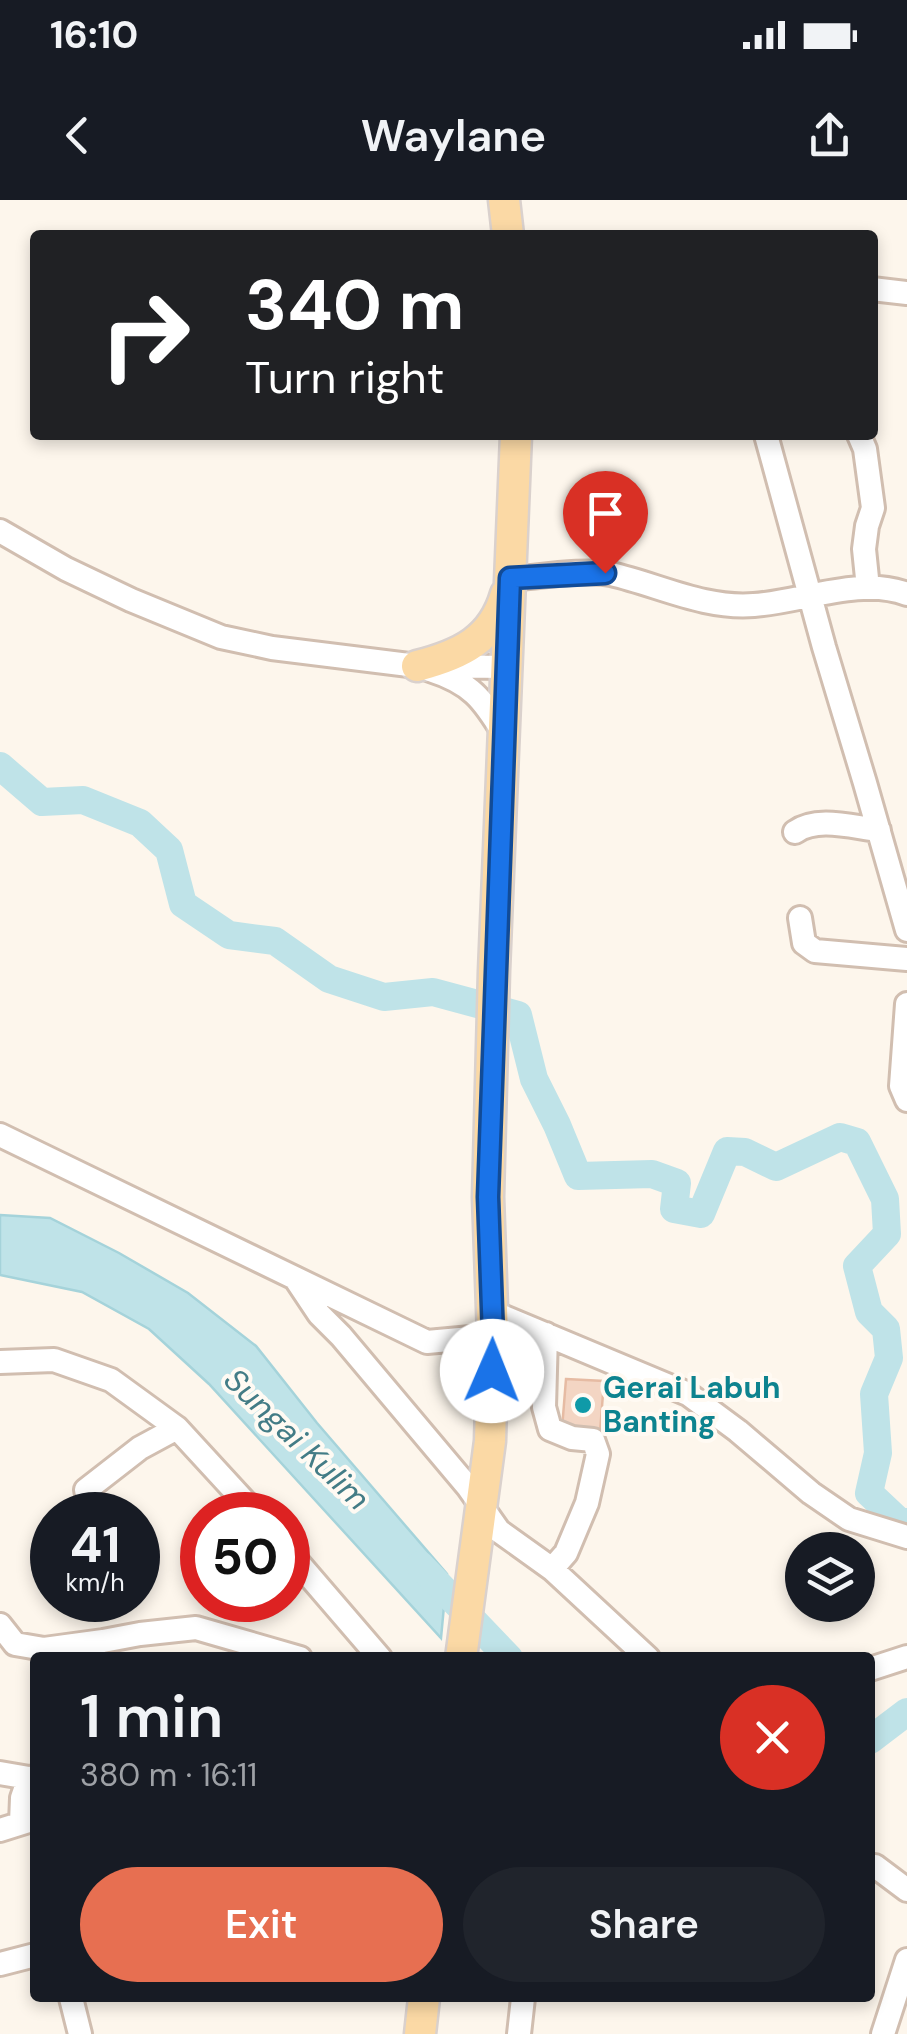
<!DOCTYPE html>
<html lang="en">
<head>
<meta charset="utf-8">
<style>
  :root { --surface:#171b24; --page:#20242c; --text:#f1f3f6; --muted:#9ea1a6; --accent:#e76f51 }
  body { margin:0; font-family:"DM Sans",sans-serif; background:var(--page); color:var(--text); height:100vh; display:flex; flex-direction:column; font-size:38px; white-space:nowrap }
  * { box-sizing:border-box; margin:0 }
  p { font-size:32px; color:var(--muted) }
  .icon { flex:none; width:55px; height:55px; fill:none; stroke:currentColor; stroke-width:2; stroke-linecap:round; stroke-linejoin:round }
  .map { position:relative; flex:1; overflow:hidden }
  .panel { position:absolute; left:30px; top:1452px; width:845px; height:350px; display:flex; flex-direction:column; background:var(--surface); border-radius:10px; box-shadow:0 5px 15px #0003 }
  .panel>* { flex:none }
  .top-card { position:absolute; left:30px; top:30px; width:848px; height:210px; border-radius:10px; box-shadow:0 5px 15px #0003; background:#202124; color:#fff; overflow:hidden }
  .fabs { position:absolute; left:785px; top:1332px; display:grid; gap:20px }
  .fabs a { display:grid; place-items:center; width:90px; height:90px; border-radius:50%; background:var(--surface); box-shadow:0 5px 15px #0003; font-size:50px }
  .speed { position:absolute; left:30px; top:1292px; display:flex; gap:20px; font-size:50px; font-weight:700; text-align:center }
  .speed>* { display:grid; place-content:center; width:130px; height:130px; border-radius:50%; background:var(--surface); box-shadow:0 5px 15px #0003; line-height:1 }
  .speed small { font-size:25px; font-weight:400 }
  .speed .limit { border:15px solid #d22; background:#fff; color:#111 }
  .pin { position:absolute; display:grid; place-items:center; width:85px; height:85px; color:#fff; margin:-102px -42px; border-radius:50% 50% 50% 0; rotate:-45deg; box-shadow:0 0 10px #0007 }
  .pin .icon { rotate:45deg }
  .me { position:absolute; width:110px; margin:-55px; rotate:1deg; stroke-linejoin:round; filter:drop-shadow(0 0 8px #0008) }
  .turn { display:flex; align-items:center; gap:35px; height:210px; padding:0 50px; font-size:45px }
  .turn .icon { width:130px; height:130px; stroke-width:2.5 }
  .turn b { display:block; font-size:70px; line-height:85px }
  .round { display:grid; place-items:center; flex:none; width:105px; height:105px; border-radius:52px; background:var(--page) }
  .headline { display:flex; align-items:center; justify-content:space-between; height:170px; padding:0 50px }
  h1 { font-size:60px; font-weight:600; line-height:75px }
  .action { display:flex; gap:20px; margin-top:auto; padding:20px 50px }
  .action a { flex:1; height:115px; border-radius:60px; background:var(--accent); color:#fff; font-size:40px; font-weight:600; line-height:115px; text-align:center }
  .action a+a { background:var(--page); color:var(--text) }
  .status { display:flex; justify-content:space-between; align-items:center; height:70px; padding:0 50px; background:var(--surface); direction:ltr }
  .status svg { height:28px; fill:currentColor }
  header { display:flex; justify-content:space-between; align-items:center; height:130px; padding:0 50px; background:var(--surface); font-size:45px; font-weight:600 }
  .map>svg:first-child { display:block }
</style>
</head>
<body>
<div class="status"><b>16:10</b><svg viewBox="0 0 49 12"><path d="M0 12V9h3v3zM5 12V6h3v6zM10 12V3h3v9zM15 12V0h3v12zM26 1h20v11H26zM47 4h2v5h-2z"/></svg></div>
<header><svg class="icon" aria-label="back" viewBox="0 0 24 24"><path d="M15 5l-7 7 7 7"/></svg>Waylane<svg class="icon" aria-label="share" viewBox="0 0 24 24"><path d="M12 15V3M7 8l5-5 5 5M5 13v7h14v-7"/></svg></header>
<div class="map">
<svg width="907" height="1834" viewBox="0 0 907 1834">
  <rect width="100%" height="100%" fill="#fdf6ec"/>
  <path fill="#bfe3e8" stroke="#a5d3da" stroke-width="2.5" d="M 0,1015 L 50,1018 L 119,1053 L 188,1093 L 256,1146 L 317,1223 L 447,1374 L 441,1438 L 209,1184 L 149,1129 L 82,1092 L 0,1075 Z"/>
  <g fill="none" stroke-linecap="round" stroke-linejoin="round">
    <path stroke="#bfe3e8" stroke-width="28" d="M 0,566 L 42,602 L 83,600 L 140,623 L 169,650 L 183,704 L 229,735 L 275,741 L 329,779 L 384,797 L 433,792 L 518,815 L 534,879 L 557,925 L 578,976 L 652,974 L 677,983 L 674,1009 L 701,1014 L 727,951 L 745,952 L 776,967 L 840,937 L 857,942 L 885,999 L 887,1034 L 857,1066 L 869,1112 L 886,1129 L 889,1158 L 874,1194 L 878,1253 L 869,1293 L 900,1322 L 907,1322
      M 420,1365 L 509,1458
      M 870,1540 L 907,1512"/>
  </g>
  <path fill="#f3d5c3" stroke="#e6bba3" stroke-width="2.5" d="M 566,1179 L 604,1181 L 600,1232 L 562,1229 Z"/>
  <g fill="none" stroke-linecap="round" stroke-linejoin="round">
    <defs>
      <path id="minor" d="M 872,89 L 907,93
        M 766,235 L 824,447 L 865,583 L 907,730
        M 859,235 L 865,249 L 873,308 L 867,326 L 864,349 L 868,388
        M 0,331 L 66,369 L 131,400 L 221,437 L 272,448 L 417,466 L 507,467
        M 510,379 C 537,377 587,369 611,374 C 659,385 704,409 754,405 C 801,402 861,376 907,394
        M 430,470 C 471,483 483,499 504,534
        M 795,632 C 817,616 852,627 879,630
        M 800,718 L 804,743 L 815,751 L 907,759
        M 907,804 L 901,886 L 907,900
        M 0,935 L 427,1142 L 493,1136
        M 295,1078 L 319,1114 L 341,1136 L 468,1287 L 499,1331 L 552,1369 L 648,1458
        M 492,1112 L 688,1194 L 738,1231 L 811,1293 L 849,1319 L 907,1337
        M 546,1134 L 544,1207 L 550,1229 L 572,1238 L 593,1240 L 598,1254 L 587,1303 L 566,1353 L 552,1369
        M 0,1162 L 54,1160 L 111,1180 L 177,1228 L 257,1315
        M 86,1290 L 140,1248 L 177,1228
        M 288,1351 L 380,1458
        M 0,1425 L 15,1444 L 44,1449 L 103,1441 L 140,1434 L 196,1428 L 300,1458
        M 870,1469 L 907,1457
        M 0,1573 L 29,1578 L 35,1577
        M 21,1623 L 22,1598 L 29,1578
        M 0,1630 L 35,1619
        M 870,1667 L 875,1666 L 907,1690
        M 0,1764 L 35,1755
        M 71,1798 L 80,1834
        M 519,1834 L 523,1798
        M 883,1834 L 907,1760"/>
      <path id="major" d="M 504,0 L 508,35
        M 417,466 C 460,455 493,440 506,394
        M 461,1458 L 490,1241 L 493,1136 L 488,997 L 494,771 L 516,235
        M 420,1834 L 424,1798"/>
    </defs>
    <use href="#minor" stroke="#d1beb0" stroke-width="28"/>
    <use href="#major" stroke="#dad1cd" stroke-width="35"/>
    <use href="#minor" stroke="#fff" stroke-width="22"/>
    <use href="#major" stroke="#fbd9a5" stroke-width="30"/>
  </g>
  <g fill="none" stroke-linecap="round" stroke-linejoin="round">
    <defs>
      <path id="route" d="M 492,1171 L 493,1136 L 488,997 L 510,378 L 605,373"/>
    </defs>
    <use href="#route" stroke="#114b97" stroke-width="25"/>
    <use href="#route" stroke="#1a73e8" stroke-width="18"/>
  </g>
  <circle fill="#0f9aa8" stroke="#fffaf3" stroke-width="4" cx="583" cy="1205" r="10"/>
  <g text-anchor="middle" stroke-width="8" stroke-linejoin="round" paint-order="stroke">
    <g font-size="30" font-weight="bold" fill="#0d838f" stroke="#fffaf3" text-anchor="start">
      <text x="603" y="1198">Gerai Labuh<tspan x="603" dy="34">Banting</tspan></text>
    </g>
    <g font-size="32" font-style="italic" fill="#437c86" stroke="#fffaf3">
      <text transform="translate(297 1239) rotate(44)" y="11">Sungai Kulim</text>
    </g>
  </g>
</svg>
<div class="fabs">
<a><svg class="icon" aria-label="layers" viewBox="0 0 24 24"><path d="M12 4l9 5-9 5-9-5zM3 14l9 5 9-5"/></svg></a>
</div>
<div class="speed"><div>41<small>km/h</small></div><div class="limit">50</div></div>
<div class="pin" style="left:605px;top:373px;background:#d93025"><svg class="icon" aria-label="arrive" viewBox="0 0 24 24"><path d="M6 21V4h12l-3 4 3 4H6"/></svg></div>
<svg class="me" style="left:492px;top:1171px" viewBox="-20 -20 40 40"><circle r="19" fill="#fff"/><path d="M0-13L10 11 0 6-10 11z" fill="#1a73e8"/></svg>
<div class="top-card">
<div class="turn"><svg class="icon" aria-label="right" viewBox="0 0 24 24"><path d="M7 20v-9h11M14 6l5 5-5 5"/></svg><div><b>340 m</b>Turn right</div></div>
</div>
<section class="panel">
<div class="headline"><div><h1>1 min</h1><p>380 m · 16:11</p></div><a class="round" style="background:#d93025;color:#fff"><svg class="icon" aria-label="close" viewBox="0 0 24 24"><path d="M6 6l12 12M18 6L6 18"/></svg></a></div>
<div class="action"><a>Exit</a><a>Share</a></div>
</section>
</div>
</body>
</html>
